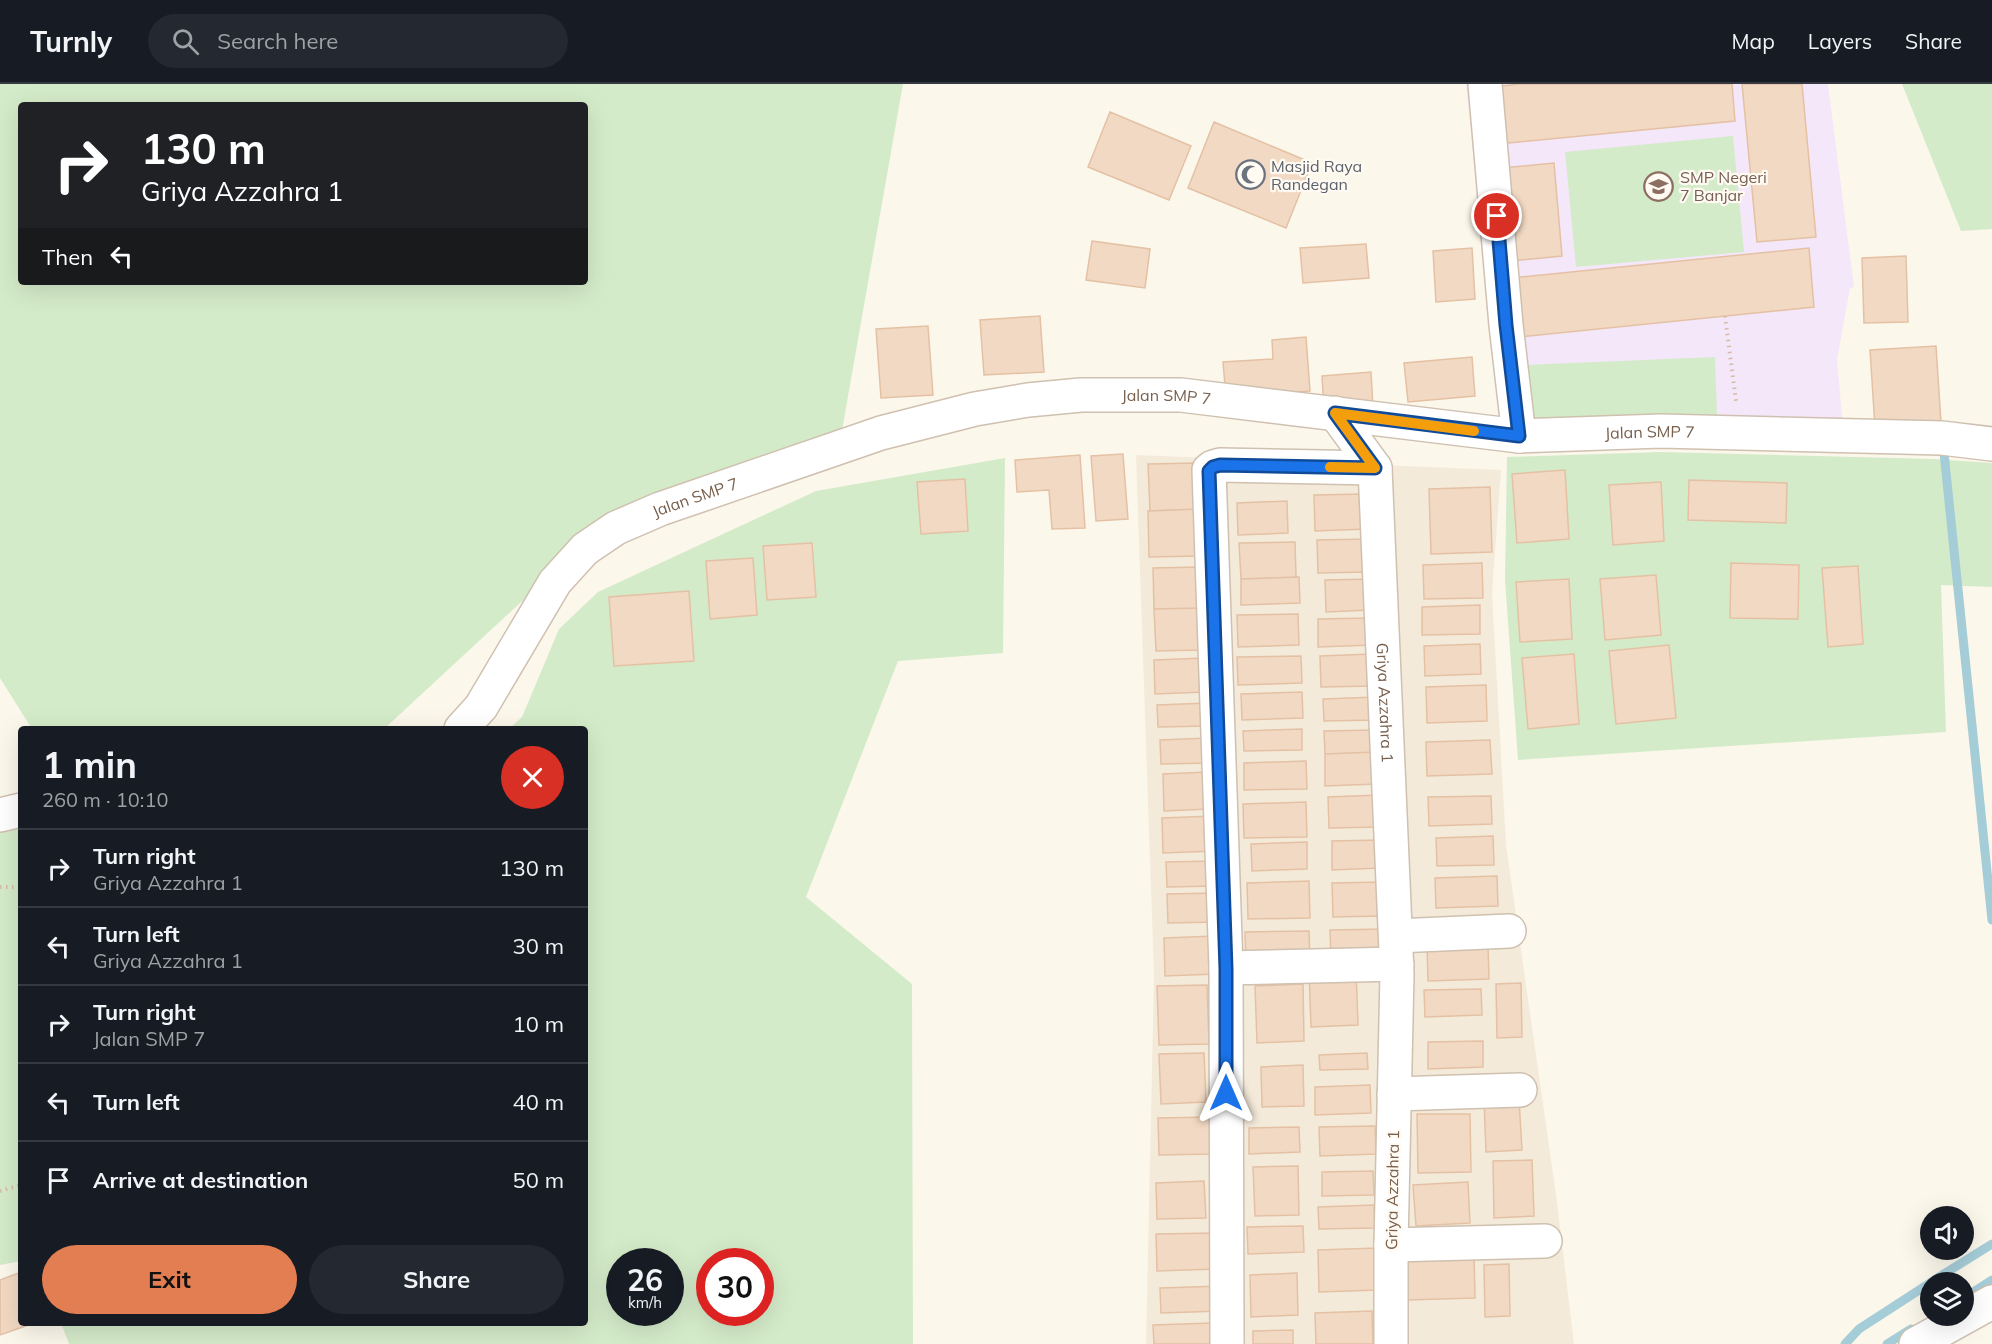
<!DOCTYPE html>
<html lang="en">
<head>
<meta charset="utf-8">
<style>
  :root { --surface:#171b24; --page:#242831; --text:#f1f3f6; --muted:#9ea1a6; --line:#363941; --accent:#e37e53 }
  body { margin:0; font-family:Mulish,sans-serif; background:var(--page); color:var(--text); height:100vh; display:flex; flex-direction:column; font-size:22px; white-space:nowrap }
  * { box-sizing:border-box; margin:0 }
  p { font-size:20px; color:var(--muted) }
  .icon { flex:none; width:33px; height:33px; fill:none; stroke:currentColor; stroke-width:2; stroke-linecap:round; stroke-linejoin:round }
  .map { position:relative; flex:1; overflow:hidden }
  .details { position:absolute; left:18px; top:642px; width:570px; height:600px; display:flex; flex-direction:column; background:var(--surface); border-radius:6px; box-shadow:0 6px 24px #0002 }
  .details>* { flex:none }
  .hud { position:absolute; left:18px; top:18px; width:570px; height:183px; border-radius:6px; box-shadow:0 6px 24px #0002; background:#202124; color:#fff; overflow:hidden }
  .fabs { position:absolute; left:1920px; top:1122px; display:grid; gap:12px }
  .fabs a { display:grid; place-items:center; width:54px; height:54px; border-radius:50%; background:var(--surface); box-shadow:0 6px 24px #0002; font-size:30px }
  .speed { position:absolute; left:606px; top:1164px; display:flex; gap:12px; font-size:30px; font-weight:700; text-align:center }
  .speed>* { display:grid; place-content:center; width:78px; height:78px; border-radius:50%; background:var(--surface); box-shadow:0 6px 24px #0002; line-height:1 }
  .speed small { font-size:15px; font-weight:400 }
  .speed .limit { border:9px solid #d22; background:#fff; color:#111 }
  .pin { position:absolute; display:grid; place-items:center; width:51px; height:51px; color:#fff; margin:-26px; border:3px solid #fff; border-radius:50%; box-shadow:0 2px 6px #0007 }
  .me { position:absolute; width:66px; margin:-33px; rotate:0deg; stroke-linejoin:round; filter:drop-shadow(0 0 4px #0008) }
  .turn { display:flex; align-items:center; gap:21px; height:126px; padding:0 24px; font-size:27px }
  .turn .icon { width:78px; height:78px; stroke-width:2.5 }
  .turn b { display:block; font-size:42px; line-height:51px }
  .then { display:flex; align-items:center; height:57px; padding:0 24px; background:#0003; gap:12px; font-size:22px }
  .round { display:grid; place-items:center; flex:none; width:63px; height:63px; border-radius:32px; background:var(--page) }
  .headline { display:flex; align-items:center; justify-content:space-between; height:102px; padding:0 24px }
  h1 { font-size:36px; font-weight:700; line-height:45px }
  .button { display:flex; gap:12px; margin-top:auto; padding:12px 24px }
  .button a { flex:1; height:69px; border-radius:36px; background:var(--accent); color:#111; font-size:24px; font-weight:700; line-height:69px; text-align:center }
  .button a+a { background:var(--page); color:var(--text) }
  ul { padding:0; list-style:none }
  li { display:flex; align-items:center; gap:18px; height:78px; padding:0 24px; border-top:2px solid var(--line) }
  li div { flex:1 }
  li b { display:block; font-size:22px }
  li em { font-style:normal }
  header { display:flex; align-items:center; gap:36px; box-sizing:border-box; height:84px; padding:0 30px; background:var(--surface); border-bottom:2px solid var(--line) }
  header strong { font-size:28px }
  nav { display:flex; gap:33px; margin-inline-start:auto; font-size:21px }
  .search { width:420px; height:54px; background:var(--page); display:flex; align-items:center; gap:15px; box-sizing:border-box; padding:0 21px; border-radius:33px; color:var(--muted); font-size:22px }
  .map>svg:first-child { display:block }
</style>
</head>
<body>
<header>
<strong>Turnly</strong>
<div class="search"><svg class="icon" aria-label="search" viewBox="0 0 24 24"><circle cx="10" cy="10" r="6"/><path d="M15 15l6 6"/></svg>Search here</div>
<nav><a>Map</a><a>Layers</a><a>Share</a></nav>
</header>
<div class="map">
<svg width="1992" height="1260" viewBox="0 0 1992 1260">
  <rect width="100%" height="100%" fill="#fcf7eb"/>
  <path fill="#f4eada" d="M 1136,371 L 1501,386 L 1492,509 L 1506,761 L 1557,1118 L 1574,1260 L 1146,1260 L 1154,892 Z"/>
  <path fill="#f4e7f9" d="M 1466,0 L 1828,0 L 1854,203 L 1850,204 L 1837,276 L 1843,343 L 1501,346 Z"/>
  <path fill="#d4ebc9" fill-rule="evenodd" d="M 0,0 L 903,0 L 841,352 L 613,433 L 384,645 L 32,645 L 0,594 ZM 21,21 L 585,21 L 585,198 L 21,198 Z
    M 1902,0 L 1992,0 L 1992,145 L 1961,147 Z
    M 1733,52 L 1744,168 L 1576,183 L 1565,68 Z
    M 1715,273 L 1717,331 L 1525,339 L 1522,281 Z
    M 1661,368 L 1933,375 L 1992,379 L 1992,503 L 1941,501 L 1946,648 L 1518,676 L 1505,496 L 1507,373 Z
    M 1005,374 L 1003,569 L 898,577 L 806,813 L 912,900 L 913,1260 L 69,1260 L 61,1239 L 585,1239 L 585,645 L 509,645 L 522,633 L 559,545 L 598,508 L 816,407 ZM 620,1178 L 670,1178 L 670,1228 L 620,1228 ZM 710,1178 L 760,1178 L 760,1228 L 710,1228 Z
    M 21,743 L 21,1177 L 0,1181 L 0,745 Z"/>
  <g fill="none" stroke-linecap="round" stroke-linejoin="round">
    <path stroke="#a5cdd8" stroke-width="9" d="M 1943,359 L 1992,836
      M 1931,1198 L 1992,1160
      M 1964,1214 L 1992,1196
      M 1845,1260 L 1859,1245 L 1930,1199
      M 1887,1260 L 1911,1245"/>
  </g>
  <path fill="#f2d9c3" stroke="#e4c1a4" stroke-width="1.5" d="M 1520,0 L 1732,0 L 1735,37 L 1499,60 L 1493,3 Z
    M 1742,0 L 1802,0 L 1816,153 L 1757,158 Z
    M 1110,28 L 1191,62 L 1169,116 L 1088,83 Z
    M 1214,38 L 1312,79 L 1286,144 L 1188,104 Z
    M 1554,79 L 1562,172 L 1510,177 L 1502,84 Z
    M 1092,157 L 1150,165 L 1145,204 L 1086,196 Z
    M 1366,160 L 1369,194 L 1303,199 L 1300,164 Z
    M 1472,164 L 1475,215 L 1436,218 L 1433,167 Z
    M 1809,164 L 1814,223 L 1518,253 L 1512,194 Z
    M 1906,172 L 1908,238 L 1864,239 L 1862,174 Z
    M 1040,232 L 1044,288 L 984,291 L 980,236 Z
    M 928,242 L 933,311 L 881,314 L 876,245 Z
    M 1306,253 L 1310,307 L 1226,313 L 1223,278 L 1273,275 L 1272,256 Z
    M 1936,262 L 1941,339 L 1875,343 L 1870,266 Z
    M 1472,273 L 1475,312 L 1408,318 L 1404,279 Z
    M 1371,288 L 1373,323 L 1324,326 L 1322,292 Z
    M 1123,370 L 1128,435 L 1096,437 L 1091,372 Z
    M 1080,371 L 1085,444 L 1052,445 L 1049,406 L 1017,408 L 1015,376 Z
    M 1196,379 L 1197,425 L 1150,427 L 1148,380 Z
    M 1565,386 L 1569,455 L 1517,459 L 1512,390 Z
    M 965,395 L 968,447 L 921,450 L 917,398 Z
    M 1689,396 L 1787,399 L 1786,439 L 1688,436 Z
    M 1661,398 L 1664,457 L 1613,461 L 1609,401 Z
    M 1490,403 L 1492,468 L 1431,470 L 1429,405 Z
    M 1366,410 L 1367,445 L 1315,447 L 1314,411 Z
    M 1287,417 L 1288,449 L 1238,451 L 1237,419 Z
    M 1197,425 L 1199,472 L 1149,473 L 1148,427 Z
    M 1367,455 L 1368,488 L 1318,489 L 1317,456 Z
    M 1295,458 L 1296,493 L 1241,495 L 1239,459 Z
    M 812,459 L 816,513 L 767,516 L 763,462 Z
    M 753,474 L 757,531 L 710,535 L 706,477 Z
    M 1482,479 L 1483,514 L 1424,515 L 1423,481 Z
    M 1731,479 L 1799,481 L 1798,535 L 1730,534 Z
    M 1858,482 L 1863,560 L 1828,563 L 1822,484 Z
    M 1199,483 L 1200,524 L 1154,525 L 1153,484 Z
    M 1656,491 L 1661,551 L 1605,556 L 1600,495 Z
    M 1299,493 L 1300,519 L 1241,521 L 1241,495 Z
    M 1370,495 L 1371,526 L 1326,528 L 1325,496 Z
    M 1569,495 L 1572,555 L 1520,558 L 1516,498 Z
    M 689,507 L 694,577 L 614,582 L 609,513 Z
    M 1480,521 L 1480,550 L 1422,551 L 1422,523 Z
    M 1200,524 L 1201,566 L 1156,567 L 1154,525 Z
    M 1298,530 L 1299,561 L 1238,563 L 1237,531 Z
    M 1373,534 L 1373,561 L 1318,563 L 1318,535 Z
    M 1480,560 L 1481,590 L 1425,592 L 1424,562 Z
    M 1669,561 L 1676,634 L 1616,640 L 1609,567 Z
    M 1372,570 L 1373,602 L 1321,603 L 1320,572 Z
    M 1574,570 L 1579,640 L 1528,645 L 1522,574 Z
    M 1301,572 L 1302,599 L 1238,601 L 1237,573 Z
    M 1205,574 L 1206,608 L 1155,610 L 1154,576 Z
    M 1486,601 L 1487,637 L 1427,639 L 1426,603 Z
    M 1302,608 L 1303,634 L 1242,636 L 1241,610 Z
    M 1376,613 L 1377,636 L 1324,637 L 1323,615 Z
    M 1208,619 L 1209,642 L 1158,643 L 1157,621 Z
    M 1302,645 L 1302,666 L 1244,667 L 1243,647 Z
    M 1375,646 L 1376,668 L 1325,670 L 1324,647 Z
    M 1207,654 L 1208,679 L 1161,680 L 1160,656 Z
    M 1490,656 L 1492,690 L 1427,692 L 1426,658 Z
    M 1375,668 L 1376,700 L 1325,702 L 1325,670 Z
    M 1306,677 L 1307,705 L 1244,706 L 1244,679 Z
    M 1208,688 L 1209,725 L 1164,727 L 1163,690 Z
    M 1381,711 L 1381,743 L 1329,744 L 1328,713 Z
    M 1491,712 L 1492,740 L 1429,742 L 1428,713 Z
    M 1306,718 L 1307,753 L 1244,754 L 1243,720 Z
    M 1214,732 L 1215,767 L 1163,769 L 1162,734 Z
    M 1493,752 L 1494,781 L 1437,782 L 1436,754 Z
    M 1380,756 L 1381,784 L 1332,786 L 1332,757 Z
    M 1307,758 L 1307,785 L 1252,787 L 1251,760 Z
    M 1215,777 L 1216,802 L 1167,803 L 1166,778 Z
    M 1497,792 L 1498,822 L 1436,824 L 1435,794 Z
    M 1309,797 L 1310,834 L 1248,835 L 1247,799 Z
    M 1381,798 L 1382,832 L 1333,833 L 1332,799 Z
    M 1216,809 L 1217,838 L 1168,839 L 1167,810 Z
    M 1387,845 L 1388,873 L 1331,875 L 1330,846 Z
    M 1309,847 L 1310,878 L 1246,880 L 1245,848 Z
    M 1215,852 L 1216,890 L 1165,892 L 1164,854 Z
    M 1488,861 L 1489,895 L 1428,897 L 1427,862 Z
    M 1356,885 L 1358,941 L 1311,943 L 1309,886 Z
    M 1521,899 L 1522,953 L 1497,954 L 1496,900 Z
    M 1303,900 L 1304,957 L 1257,959 L 1255,902 Z
    M 1207,901 L 1209,960 L 1159,961 L 1157,902 Z
    M 1481,905 L 1482,931 L 1425,933 L 1424,906 Z
    M 1483,957 L 1483,983 L 1428,985 L 1428,958 Z
    M 1204,969 L 1206,1018 L 1161,1020 L 1159,970 Z
    M 1367,969 L 1368,985 L 1320,986 L 1319,971 Z
    M 1303,981 L 1304,1022 L 1262,1023 L 1261,983 Z
    M 1370,1001 L 1371,1029 L 1315,1031 L 1315,1003 Z
    M 1519,1015 L 1522,1066 L 1486,1068 L 1484,1016 Z
    M 1417,1030 L 1470,1030 L 1471,1088 L 1418,1089 Z
    M 1211,1033 L 1212,1070 L 1159,1071 L 1158,1034 Z
    M 1375,1042 L 1376,1070 L 1320,1072 L 1319,1043 Z
    M 1299,1043 L 1300,1068 L 1249,1070 L 1249,1044 Z
    M 1532,1076 L 1534,1132 L 1494,1134 L 1493,1077 Z
    M 1298,1082 L 1299,1131 L 1255,1132 L 1253,1083 Z
    M 1373,1087 L 1374,1111 L 1322,1112 L 1322,1088 Z
    M 1204,1097 L 1206,1134 L 1157,1135 L 1156,1099 Z
    M 1468,1098 L 1470,1139 L 1416,1142 L 1413,1101 Z
    M 1374,1121 L 1375,1144 L 1319,1145 L 1318,1123 Z
    M 1303,1142 L 1304,1168 L 1248,1170 L 1247,1143 Z
    M 1215,1149 L 1216,1185 L 1157,1187 L 1156,1150 Z
    M 1377,1164 L 1378,1206 L 1319,1208 L 1318,1166 Z
    M 1474,1169 L 1475,1214 L 1407,1216 L 1405,1171 Z
    M 1509,1180 L 1510,1232 L 1485,1233 L 1484,1181 Z
    M 21,1188 L 21,1239 L 34,1239 L 0,1251 L 0,1196 Z
    M 1297,1189 L 1298,1231 L 1251,1233 L 1250,1191 Z
    M 1221,1202 L 1221,1227 L 1161,1229 L 1160,1204 Z
    M 1372,1227 L 1373,1260 L 1316,1260 L 1315,1229 Z
    M 1212,1239 L 1213,1260 L 1154,1260 L 1153,1241 Z
    M 1293,1246 L 1293,1260 L 1253,1260 L 1253,1247 Z"/>
  <g fill="none" stroke-linecap="round" stroke-linejoin="round">
    <defs>
      <g id="minor">
        <path d="M 1485,0 L 1506,241 L 1519,352"/>
        <path id="s1" d="M 1335,329 L 1375,384 L 1397,890 L 1391,1161 L 1391,1260"/>
        <path id="s2" d="M 461,645 L 481,623 L 555,498 L 585,465 L 616,444 L 660,425 L 881,349 L 975,325 L 1028,316 L 1081,311 L 1181,311 L 1519,352 L 1661,347 L 1942,354 L 1992,360"/>
        <path d="M 0,731 L 21,726"/>
        <path d="M 1396,852 L 1509,847"/>
        <path d="M 1226,884 L 1397,880"/>
        <path d="M 1394,1010 L 1520,1006"/>
        <path d="M 1391,1161 L 1545,1157"/>
        <path d="M 1227,1260 L 1226,884 L 1209,386 L 1213,383 L 1220,381 L 1375,384"/>
        <path d="M 1916,1260 L 1992,1218"/>
      </g>
    </defs>
    <use href="#minor" stroke="#cfc0b0" stroke-width="36"/>
    <path stroke="#d7bca5" stroke-width="4" stroke-dasharray="1.5 4.5" stroke-linecap="butt" d="M 1725,232 L 1736,317
      M 0,803 L 21,803
      M 0,1107 L 21,1101"/>
    <use href="#minor" stroke="#fff" stroke-width="33"/>
  </g>
  <g fill="none" stroke-linecap="round" stroke-linejoin="round">
    <defs>
      <path id="route" d="M 1226,1009 L 1226,885 L 1209,387 L 1213,383 L 1220,381 L 1375,384 L 1335,329 L 1519,352 L 1506,241 L 1497,132"/>
    </defs>
    <use href="#route" stroke="#114b97" stroke-width="15"/>
    <use href="#route" stroke="#1a73e8" stroke-width="10"/>
    <path stroke="#f59e0b" stroke-width="10" d="M 1330,383 L 1375,384 L 1335,329 L 1474,347"/>
  </g>
  <defs>
    <symbol id="mosque-ring" viewBox="-11 -11 22 22"><circle r="9.5" fill="#fffbf2" stroke="#6b7280" stroke-width="1.5"/><path d="M3.5-4.9A6 6 0 1 0 3.5 4.9A5 5 0 1 1 3.5-4.9Z" fill="#6b7280"/></symbol>
    <symbol id="school-ring" viewBox="-11 -11 22 22"><circle r="9.5" fill="#fffbf2" stroke="#8d6e63" stroke-width="1.5"/><path d="M0-5L7-2L0 1L-7-2ZM-4 1L0 2.5L4 1V4Q0 6-4 4Z" fill="#8d6e63"/></symbol>
  </defs>
  <g fill-rule="evenodd">
    <use href="#mosque-ring" x="1234" y="74" width="33" height="33"/>
    <use href="#school-ring" x="1642" y="86" width="33" height="33"/>
  </g>
  <g text-anchor="middle" stroke-width="4.5" stroke-linejoin="round" paint-order="stroke">
    <g font-size="16" fill="#5b616d" stroke="#fffbf2" text-anchor="start">
      <text x="1271" y="88">Masjid Raya<tspan x="1271" dy="18">Randegan</tspan></text>
    </g>
    <g font-size="16" fill="#785e54" stroke="#fffbf2" text-anchor="start">
      <text x="1680" y="99">SMP Negeri<tspan x="1680" dy="18">7 Banjar</tspan></text>
    </g>
    <g font-size="16" fill="#78604e" stroke="#fffbf2">
      <text dy="6" stroke="none"><textPath href="#s2" startOffset="828">Jalan SMP 7</textPath></text>
      <text dy="6" stroke="none"><textPath href="#s2" startOffset="1314">Jalan SMP 7</textPath></text>
      <text dy="6" stroke="none"><textPath href="#s2" startOffset="342">Jalan SMP 7</textPath></text>
      <text dy="6" stroke="none"><textPath href="#s1" startOffset="303">Griya Azzahra 1</textPath></text>
      <text transform="translate(1392 1106) rotate(-89)" y="6">Griya Azzahra 1</text>
    </g>
  </g>
</svg>
<div class="fabs">
<a><svg class="icon" aria-label="sound" viewBox="0 0 24 24"><path d="M4 9h4l5-4v14l-5-4H4zM17 9q2 3 0 6"/></svg></a>
<a><svg class="icon" aria-label="layers" viewBox="0 0 24 24"><path d="M12 4l9 5-9 5-9-5zM3 14l9 5 9-5"/></svg></a>
</div>
<div class="speed"><div>26<small>km/h</small></div><div class="limit">30</div></div>
<div class="pin" style="left:1497px;top:132px;background:#d93025"><svg class="icon" aria-label="arrive" viewBox="0 0 24 24"><path d="M6 21V4h12l-3 4 3 4H6"/></svg></div>
<svg class="me" style="left:1226px;top:1009px" viewBox="-20 -20 40 40"><path d="M0-17L14 15 0 8-14 15z" fill="#1a73e8" stroke="#fff" stroke-width="4"/></svg>
<div class="hud">
<div class="turn"><svg class="icon" aria-label="right" viewBox="0 0 24 24"><path d="M7 20v-9h11M14 6l5 5-5 5"/></svg><div><b>130 m</b>Griya Azzahra 1</div></div>
<div class="then">Then<svg class="icon" aria-label="left" viewBox="0 0 24 24"><path d="M17 20v-9H6M10 6l-5 5 5 5"/></svg></div>
</div>
<section class="details">
<div class="headline"><div><h1>1 min</h1><p>260 m · 10:10</p></div><a class="round" style="background:#d93025;color:#fff"><svg class="icon" aria-label="close" viewBox="0 0 24 24"><path d="M6 6l12 12M18 6L6 18"/></svg></a></div>
<ul>
<li><svg class="icon" aria-label="right" viewBox="0 0 24 24"><path d="M7 20v-9h11M14 6l5 5-5 5"/></svg><div><b>Turn right</b><p>Griya Azzahra 1</p></div><em>130 m</em></li>
<li><svg class="icon" aria-label="left" viewBox="0 0 24 24"><path d="M17 20v-9H6M10 6l-5 5 5 5"/></svg><div><b>Turn left</b><p>Griya Azzahra 1</p></div><em>30 m</em></li>
<li><svg class="icon" aria-label="right" viewBox="0 0 24 24"><path d="M7 20v-9h11M14 6l5 5-5 5"/></svg><div><b>Turn right</b><p>Jalan SMP 7</p></div><em>10 m</em></li>
<li><svg class="icon" aria-label="left" viewBox="0 0 24 24"><path d="M17 20v-9H6M10 6l-5 5 5 5"/></svg><div><b>Turn left</b></div><em>40 m</em></li>
<li><svg class="icon" aria-label="arrive" viewBox="0 0 24 24"><path d="M6 21V4h12l-3 4 3 4H6"/></svg><div><b>Arrive at destination</b></div><em>50 m</em></li>
</ul>
<div class="button"><a>Exit</a><a>Share</a></div>
</section>
</div>
</body>
</html>
